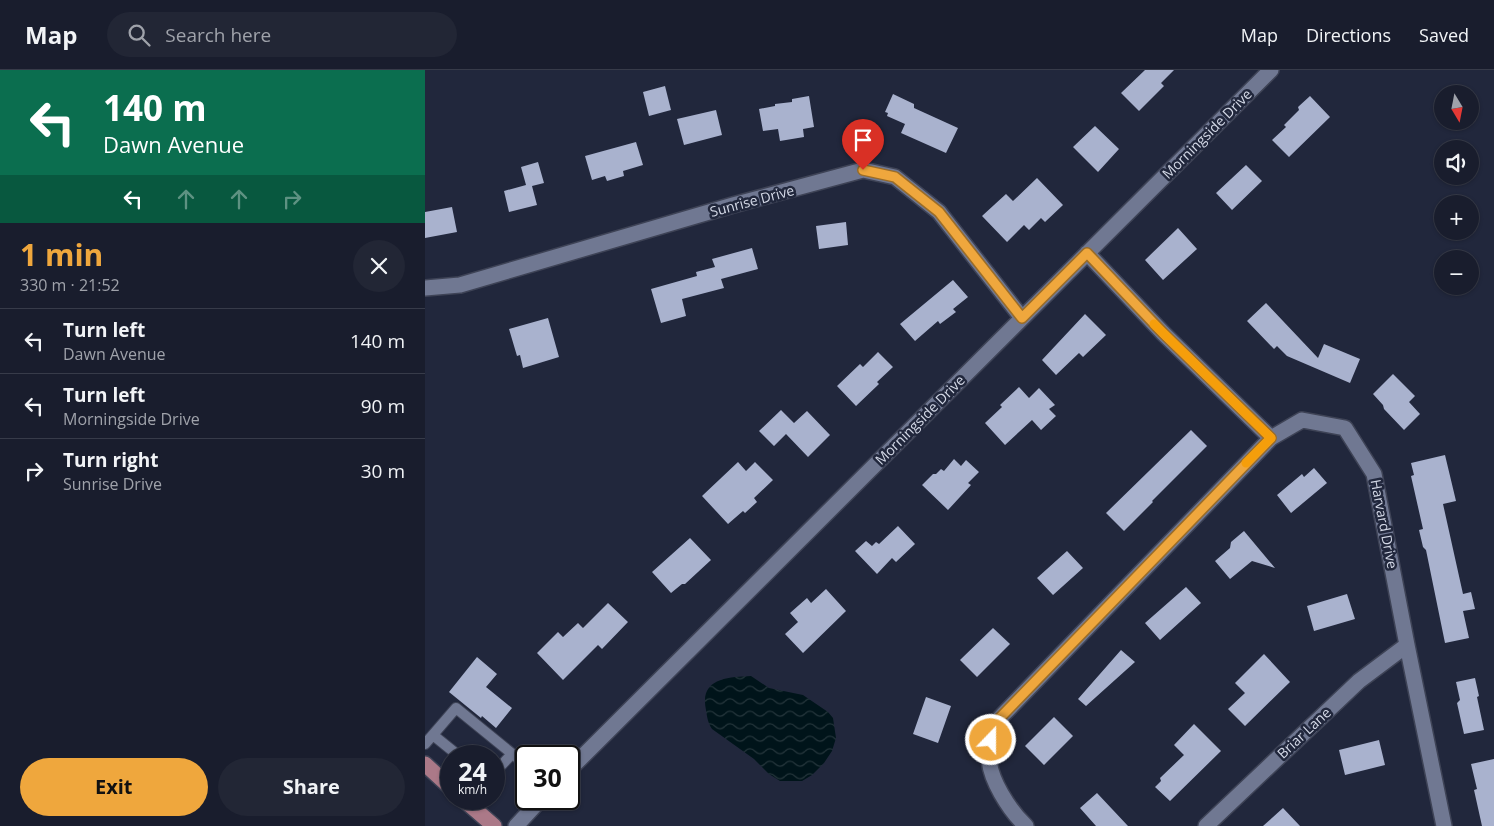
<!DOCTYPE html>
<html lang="en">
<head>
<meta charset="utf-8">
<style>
  :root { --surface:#191d2d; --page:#222635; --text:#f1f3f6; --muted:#9fa2aa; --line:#373b49; --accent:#efa73d }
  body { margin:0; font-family:"Open Sans",sans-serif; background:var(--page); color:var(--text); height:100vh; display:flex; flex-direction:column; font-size:19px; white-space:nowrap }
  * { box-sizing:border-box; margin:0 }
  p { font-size:16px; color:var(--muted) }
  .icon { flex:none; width:28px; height:28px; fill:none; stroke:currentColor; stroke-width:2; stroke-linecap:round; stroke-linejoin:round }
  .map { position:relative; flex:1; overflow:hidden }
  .drawer { display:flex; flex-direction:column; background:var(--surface); width:425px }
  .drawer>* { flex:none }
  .banner { background:#0b6e4f; color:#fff; overflow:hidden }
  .needle { width:32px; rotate:170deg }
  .controls { position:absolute; left:1009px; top:15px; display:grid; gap:10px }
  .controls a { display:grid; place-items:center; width:45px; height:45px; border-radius:50%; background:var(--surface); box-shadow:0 1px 4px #0004,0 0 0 1px var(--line); font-size:25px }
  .speed { position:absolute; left:15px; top:675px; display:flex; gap:10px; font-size:25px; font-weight:700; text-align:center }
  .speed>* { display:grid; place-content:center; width:65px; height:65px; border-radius:50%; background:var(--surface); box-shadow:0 1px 4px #0004,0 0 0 1px var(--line); line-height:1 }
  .speed small { font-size:12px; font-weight:400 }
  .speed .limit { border:2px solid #111; border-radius:8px; background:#fff; color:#111 }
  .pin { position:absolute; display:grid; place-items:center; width:42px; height:42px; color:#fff; margin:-51px -21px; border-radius:50% 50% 50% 0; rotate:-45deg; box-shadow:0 0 5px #0007 }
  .pin .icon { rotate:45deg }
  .me { position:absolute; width:55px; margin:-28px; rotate:22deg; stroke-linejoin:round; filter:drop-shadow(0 0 4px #0008) }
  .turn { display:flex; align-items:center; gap:18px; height:105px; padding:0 20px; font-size:22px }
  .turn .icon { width:65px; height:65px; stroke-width:2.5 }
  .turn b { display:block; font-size:35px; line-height:42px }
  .lanes { display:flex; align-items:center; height:48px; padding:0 20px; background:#0003; justify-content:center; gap:25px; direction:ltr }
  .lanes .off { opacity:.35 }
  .round { display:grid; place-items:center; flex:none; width:52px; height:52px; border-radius:26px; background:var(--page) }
  .summary { display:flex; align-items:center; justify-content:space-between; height:85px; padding:0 20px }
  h1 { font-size:30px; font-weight:700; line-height:38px; color:var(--accent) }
  .button { display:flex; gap:10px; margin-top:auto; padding:10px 20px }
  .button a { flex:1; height:58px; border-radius:30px; background:var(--accent); color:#111; font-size:20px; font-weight:700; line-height:58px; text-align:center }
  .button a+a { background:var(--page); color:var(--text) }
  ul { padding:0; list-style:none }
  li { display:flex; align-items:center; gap:15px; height:65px; padding:0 20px; border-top:1px solid var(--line) }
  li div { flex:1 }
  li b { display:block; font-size:19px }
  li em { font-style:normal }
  header { display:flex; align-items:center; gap:30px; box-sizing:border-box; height:70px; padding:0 25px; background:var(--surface); border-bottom:1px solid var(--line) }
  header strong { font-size:24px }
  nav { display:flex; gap:28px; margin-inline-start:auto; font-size:18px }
  .search { width:350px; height:45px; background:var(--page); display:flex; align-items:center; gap:12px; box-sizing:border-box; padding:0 18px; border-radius:28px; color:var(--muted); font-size:19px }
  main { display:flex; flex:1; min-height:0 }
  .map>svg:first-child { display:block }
</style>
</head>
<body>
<header>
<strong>Map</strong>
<div class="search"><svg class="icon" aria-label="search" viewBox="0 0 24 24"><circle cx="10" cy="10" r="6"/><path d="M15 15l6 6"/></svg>Search here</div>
<nav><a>Map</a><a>Directions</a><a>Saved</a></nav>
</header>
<main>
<section class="drawer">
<div class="banner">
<div class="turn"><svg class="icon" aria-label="left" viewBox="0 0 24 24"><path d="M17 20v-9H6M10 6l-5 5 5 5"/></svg><div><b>140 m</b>Dawn Avenue</div></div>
<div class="lanes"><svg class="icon" aria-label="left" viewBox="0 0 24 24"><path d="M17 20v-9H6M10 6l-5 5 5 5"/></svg><svg class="icon off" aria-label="ahead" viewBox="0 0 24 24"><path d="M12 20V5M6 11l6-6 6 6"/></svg><svg class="icon off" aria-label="ahead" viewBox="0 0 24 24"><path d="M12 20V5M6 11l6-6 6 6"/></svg><svg class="icon off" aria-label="right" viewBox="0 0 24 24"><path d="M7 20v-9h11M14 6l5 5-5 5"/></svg></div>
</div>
<div class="summary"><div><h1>1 min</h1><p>330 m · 21:52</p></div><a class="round"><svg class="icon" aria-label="close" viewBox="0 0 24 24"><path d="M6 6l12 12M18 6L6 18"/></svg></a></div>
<ul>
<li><svg class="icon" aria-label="left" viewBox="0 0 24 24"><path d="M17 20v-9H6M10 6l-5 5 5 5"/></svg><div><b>Turn left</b><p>Dawn Avenue</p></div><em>140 m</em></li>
<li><svg class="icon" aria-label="left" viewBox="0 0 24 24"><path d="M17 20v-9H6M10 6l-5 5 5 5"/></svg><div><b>Turn left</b><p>Morningside Drive</p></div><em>90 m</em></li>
<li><svg class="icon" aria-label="right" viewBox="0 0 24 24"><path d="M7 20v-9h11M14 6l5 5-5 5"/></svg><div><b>Turn right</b><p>Sunrise Drive</p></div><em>30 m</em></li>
</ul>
<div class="button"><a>Exit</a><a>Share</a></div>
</section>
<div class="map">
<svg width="1069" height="756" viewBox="0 0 1069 756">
  <defs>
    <pattern id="water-waves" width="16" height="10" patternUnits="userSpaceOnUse" patternTransform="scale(1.25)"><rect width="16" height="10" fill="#00141a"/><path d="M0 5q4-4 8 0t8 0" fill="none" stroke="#24353b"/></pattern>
  </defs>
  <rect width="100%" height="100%" fill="#21273c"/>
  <path fill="url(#water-waves)" d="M 326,606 L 344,618 L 378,625 L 403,642 L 408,648 L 411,668 L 407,681 L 399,693 L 387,705 L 377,711 L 355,711 L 344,704 L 329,689 L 287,659 C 283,653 282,647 281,640 C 274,608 303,607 326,606 Z"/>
  <path fill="#a9b2ce" d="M 720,0 L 749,0 L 736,13 L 739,16 L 714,41 L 696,23 Z
    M 240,16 L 246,40 L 224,46 L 218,22 Z
    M 468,24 L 489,34 L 489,38 L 533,58 L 521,83 L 476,63 L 480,54 L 462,46 L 463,43 L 460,42 Z
    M 384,26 L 389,57 L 378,59 L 379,67 L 355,71 L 353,59 L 338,61 L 334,39 L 350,36 L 350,34 L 367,32 L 367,29 Z
    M 885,26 L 905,47 L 864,87 L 847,70 L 861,57 L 859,55 L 874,40 L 873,37 Z
    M 291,40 L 297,65 L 259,75 L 252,49 Z
    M 670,56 L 694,79 L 673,102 L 648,77 Z
    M 211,72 L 218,95 L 198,101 L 199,106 L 182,111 L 180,106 L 167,110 L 160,86 Z
    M 113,92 L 119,113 L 107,116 L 112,135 L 84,142 L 79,121 L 101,115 L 96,97 Z
    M 821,95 L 837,111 L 807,140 L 791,123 Z
    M 612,108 L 638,135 L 620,152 L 616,148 L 604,160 L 599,155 L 582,172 L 557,146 L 581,124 L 588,131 Z
    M 27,137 L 32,162 L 0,168 L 0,142 Z
    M 421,152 L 423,175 L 394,179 L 391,156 Z
    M 753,158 L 772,179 L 738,210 L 720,190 Z
    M 327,178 L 333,199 L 296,209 L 299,218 L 257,229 L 261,246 L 236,253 L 226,219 L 272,206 L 271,202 L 290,197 L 287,189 Z
    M 528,210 L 543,227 L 528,239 L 531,242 L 515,254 L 513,251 L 490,271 L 475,254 Z
    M 841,233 L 893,288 L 899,274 L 935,289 L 925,313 L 862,286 L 852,276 L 849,279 L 822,251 Z
    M 660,244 L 681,265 L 658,287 L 654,283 L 631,305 L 617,290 Z
    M 123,248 L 134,287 L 98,298 L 95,285 L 92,286 L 84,259 Z
    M 453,282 L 468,297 L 452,312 L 454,314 L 431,336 L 412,316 L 435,294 L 438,297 Z
    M 968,304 L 990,326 L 984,332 L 995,344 L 979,360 L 959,339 L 958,335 L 948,324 Z
    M 594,317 L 604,328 L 614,318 L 630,335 L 624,339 L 631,346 L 616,360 L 607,350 L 580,375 L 560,353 L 577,337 L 575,335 Z
    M 356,340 L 369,353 L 382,341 L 405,365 L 383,387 L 361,364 L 349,376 L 334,361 Z
    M 766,360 L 782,376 L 727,431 L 728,432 L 699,461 L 681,443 Z
    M 1020,385 L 1031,431 L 1018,434 L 1038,524 L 1046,522 L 1050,539 L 1038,541 L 1044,568 L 1020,573 L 1001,480 L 998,477 L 994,460 L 998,459 L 986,406 L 989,405 L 986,393 Z
    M 529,389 L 536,396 L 541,390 L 554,402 L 543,413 L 546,415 L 523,440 L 497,415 L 508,404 L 511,404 L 516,399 L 519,401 Z
    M 313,392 L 321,401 L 330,392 L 348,410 L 329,428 L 332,432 L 320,443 L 318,441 L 303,454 L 277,426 Z
    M 889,398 L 902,413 L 866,443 L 852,425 L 877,404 L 879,407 Z
    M 473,456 L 490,474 L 471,492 L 467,488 L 452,504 L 430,481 L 441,471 L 447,476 L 451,472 L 454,474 Z
    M 819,461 L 850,498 L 827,491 L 805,509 L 790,491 L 805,478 L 806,472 Z
    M 265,468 L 286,490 L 260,514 L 257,514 L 246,523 L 227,502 Z
    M 642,481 L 658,498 L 628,525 L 612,508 Z
    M 761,517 L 776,533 L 735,570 L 720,553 Z
    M 401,519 L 421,541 L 378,583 L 360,564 L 373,552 L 365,543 L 382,528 L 386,533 Z
    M 922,524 L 930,549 L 889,561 L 882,536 Z
    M 183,533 L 203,552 L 177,579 L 173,575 L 138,610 L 112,583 L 133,562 L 138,567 L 153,553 L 158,558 Z
    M 568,558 L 585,574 L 552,607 L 535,590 Z
    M 696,580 L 710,592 L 661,636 L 653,629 Z
    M 839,584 L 865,612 L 820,656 L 803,639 L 820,623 L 810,613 Z
    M 52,587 L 72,604 L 61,617 L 87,638 L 71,658 L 57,646 L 56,648 L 24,622 Z
    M 1050,608 L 1054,626 L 1052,627 L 1059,660 L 1039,664 L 1032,633 L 1035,630 L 1031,612 Z
    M 501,627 L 526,636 L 513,673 L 488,664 Z
    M 629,647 L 648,666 L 619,695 L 600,676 Z
    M 769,654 L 796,681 L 745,731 L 730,717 L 736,711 L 735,708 L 759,685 L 749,675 Z
    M 954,670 L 960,695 L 920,705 L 914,680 Z
    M 1069,689 L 1069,756 L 1057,756 L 1049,720 L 1052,719 L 1046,694 Z
    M 672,723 L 703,756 L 671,756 L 655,738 Z
    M 858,738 L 875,756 L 838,756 Z"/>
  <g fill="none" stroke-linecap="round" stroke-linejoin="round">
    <defs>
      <path id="lane" d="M 8,665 L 34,686
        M 0,674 L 31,638 L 101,695
        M 69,703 L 87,684"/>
      <path id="street" d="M 662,183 L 738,263 L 846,368
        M 0,218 L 35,215 L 308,135 L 438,100 L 470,107 L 514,142 L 597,248
        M 144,700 L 846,0
        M 91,756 L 116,729
        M 601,756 C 585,741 563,708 564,685 C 564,675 567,664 569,654 L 846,368 L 877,350 L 920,358 L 949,404 L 982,575 L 1019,756
        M 781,756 L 934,611 L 982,575"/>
      <path id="primary" d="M 0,694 L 26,718
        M 38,729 L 69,756"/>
    </defs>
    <use href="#lane" stroke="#3e4356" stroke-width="12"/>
    <use href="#street" stroke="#3e4356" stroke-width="18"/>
    <use href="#primary" stroke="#3e4356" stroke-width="18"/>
    <use href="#lane" stroke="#707892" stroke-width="10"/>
    <use href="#street" stroke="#707892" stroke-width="15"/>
    <use href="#primary" stroke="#ab7988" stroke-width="15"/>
  </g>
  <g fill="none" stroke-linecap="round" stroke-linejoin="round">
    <defs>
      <path id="route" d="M 438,100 L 470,107 L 514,142 L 597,248 L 662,183 L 738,263 L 846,368 L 569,654 L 566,670"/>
    </defs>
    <use href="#route" stroke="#9b6d28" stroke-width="12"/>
    <use href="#route" stroke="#efa73d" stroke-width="9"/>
    <path stroke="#f59e0b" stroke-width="9" d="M 729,254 L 846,368 L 821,393"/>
  </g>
  <g text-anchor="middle" stroke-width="5" stroke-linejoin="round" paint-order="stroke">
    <g font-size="14" fill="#d3d8e6" stroke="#21273c">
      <text transform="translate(782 64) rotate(-45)" y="5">Morningside Drive</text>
      <text transform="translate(327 131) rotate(-15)" y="5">Sunrise Drive</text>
      <text transform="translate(495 350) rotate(-45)" y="5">Morningside Drive</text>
      <text transform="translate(959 454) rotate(79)" y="5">Harvard Drive</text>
      <text transform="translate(879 663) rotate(-43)" y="5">Briar Lane</text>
    </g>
  </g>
</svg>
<div class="controls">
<a><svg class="needle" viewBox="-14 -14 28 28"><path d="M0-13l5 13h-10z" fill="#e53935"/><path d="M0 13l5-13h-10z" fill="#9fa2aa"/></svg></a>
<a><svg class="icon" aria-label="sound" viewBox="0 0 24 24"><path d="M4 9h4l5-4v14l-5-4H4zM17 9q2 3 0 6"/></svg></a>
<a>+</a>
<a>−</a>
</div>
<div class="speed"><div>24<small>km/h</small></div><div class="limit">30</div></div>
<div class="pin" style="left:438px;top:100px;background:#d93025"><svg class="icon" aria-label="arrive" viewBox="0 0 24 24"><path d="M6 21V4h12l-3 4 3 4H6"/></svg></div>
<svg class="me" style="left:566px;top:670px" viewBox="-20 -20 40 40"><circle r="17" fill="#efa73d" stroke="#fff" stroke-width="3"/><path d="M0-11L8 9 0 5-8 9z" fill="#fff"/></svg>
</div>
</main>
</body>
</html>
